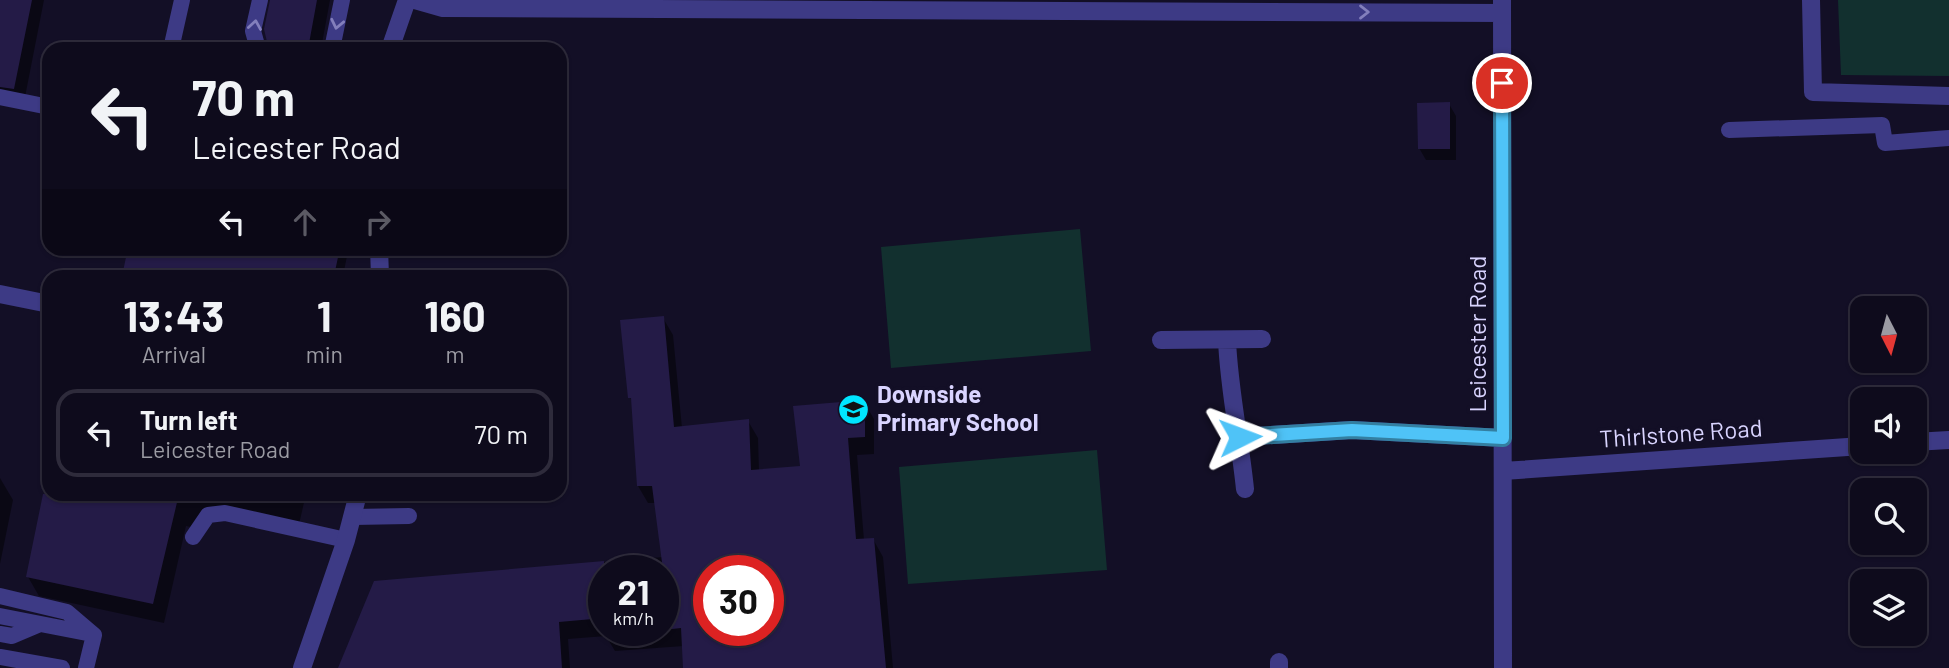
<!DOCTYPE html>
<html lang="en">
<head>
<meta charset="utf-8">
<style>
  :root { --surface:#0e0b1c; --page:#171425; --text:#f1f3f6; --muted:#9b9ba3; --line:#2e2b3b }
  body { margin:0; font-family:Barlow,sans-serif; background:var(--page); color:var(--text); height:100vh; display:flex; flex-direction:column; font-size:26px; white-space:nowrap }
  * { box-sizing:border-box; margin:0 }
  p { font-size:23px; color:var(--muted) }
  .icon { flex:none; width:38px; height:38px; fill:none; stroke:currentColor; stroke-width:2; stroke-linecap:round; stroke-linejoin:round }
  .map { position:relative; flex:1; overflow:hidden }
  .sheet { position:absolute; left:42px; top:270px; width:525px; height:231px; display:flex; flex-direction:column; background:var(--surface); border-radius:21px; box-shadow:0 2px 5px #0004,0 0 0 2px var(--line) }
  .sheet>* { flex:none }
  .guide { position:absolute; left:42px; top:42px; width:525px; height:214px; border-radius:21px; box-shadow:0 2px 5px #0004,0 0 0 2px var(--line); background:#0e0b1c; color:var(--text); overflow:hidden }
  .needle { width:46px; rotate:174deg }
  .fabs { position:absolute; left:1850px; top:296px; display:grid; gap:14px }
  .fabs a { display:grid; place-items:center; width:77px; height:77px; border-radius:14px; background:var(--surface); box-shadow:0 2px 5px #0004,0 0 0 2px var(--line); font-size:35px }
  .speed { position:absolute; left:588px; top:555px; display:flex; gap:14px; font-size:35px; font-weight:700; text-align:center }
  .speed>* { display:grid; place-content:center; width:91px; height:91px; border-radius:50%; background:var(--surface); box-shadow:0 2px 5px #0004,0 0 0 2px var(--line); line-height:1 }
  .speed small { font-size:18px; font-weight:400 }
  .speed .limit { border:10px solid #d22; background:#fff; color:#111 }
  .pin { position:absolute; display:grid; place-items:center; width:60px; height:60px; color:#fff; margin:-30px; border:4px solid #fff; border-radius:50%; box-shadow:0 2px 7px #0007 }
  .me { position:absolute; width:77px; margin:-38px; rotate:87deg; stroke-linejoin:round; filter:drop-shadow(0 0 5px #0008) }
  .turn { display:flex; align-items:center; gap:24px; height:147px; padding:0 35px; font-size:32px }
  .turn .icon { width:91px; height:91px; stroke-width:2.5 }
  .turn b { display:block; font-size:49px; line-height:60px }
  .lanes { display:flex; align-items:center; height:66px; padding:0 35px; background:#0003; justify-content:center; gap:35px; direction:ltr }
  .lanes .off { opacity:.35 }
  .eta { display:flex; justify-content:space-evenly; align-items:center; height:119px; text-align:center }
  .eta b { font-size:42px; font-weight:700; line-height:49px }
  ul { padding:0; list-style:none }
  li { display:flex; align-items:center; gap:21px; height:88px; margin:0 14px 10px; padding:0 21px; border:4px solid var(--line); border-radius:21px }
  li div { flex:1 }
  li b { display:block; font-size:26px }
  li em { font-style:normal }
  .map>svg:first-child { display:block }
</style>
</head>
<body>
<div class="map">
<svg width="1949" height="668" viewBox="0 0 1949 668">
  <rect width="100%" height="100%" fill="#130f26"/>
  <path fill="#12302f" d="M 1838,0 L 1949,0 L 1949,76 L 1841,75 Z
    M 1080,229 L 1091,351 L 891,368 L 881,247 Z
    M 1097,450 L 1107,570 L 908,584 L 899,467 Z"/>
  <path fill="#0007" fill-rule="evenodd" d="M 0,0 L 44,0 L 25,97 L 0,92 Z
    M 271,0 L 330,0 L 321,49 L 272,49 Z
    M 1449,104 L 1456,116 L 1456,160 L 1426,160 L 1419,148 Z
    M 130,248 L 342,248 L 347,256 L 343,276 L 124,276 Z
    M 663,318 L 673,335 L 682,428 L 748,421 L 758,438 L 759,471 L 802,467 L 864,402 L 874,419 L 874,454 L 857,455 L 864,540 L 873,539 L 883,557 L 893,668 L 685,668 L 684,646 L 615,651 L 606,636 L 568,639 L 570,668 L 340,668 L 375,582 L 663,557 L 656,503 L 648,503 L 638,486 L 633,403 L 630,397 ZM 604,570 L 663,570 L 663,630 L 604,630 ZM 709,570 L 768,570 L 768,630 L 709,630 Z
    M 0,478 L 13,500 L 0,564 Z
    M 111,494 L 306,494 L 297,533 L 208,513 L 205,530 L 186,526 L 164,623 L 39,596 L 28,577 L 102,532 Z"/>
  <path fill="#241b47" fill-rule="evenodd" d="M 0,0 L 32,0 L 14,89 L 0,87 Z
    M 270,0 L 317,0 L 308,49 L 268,46 L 264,29 Z
    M 1450,102 L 1450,149 L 1418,149 L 1417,103 Z
    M 128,248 L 340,248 L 334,276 L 122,276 Z
    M 664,316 L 674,427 L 749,419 L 751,470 L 800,466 L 793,406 L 865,400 L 865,437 L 848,438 L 856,539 L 874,538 L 886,668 L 683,668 L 681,628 L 663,630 L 663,570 L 652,486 L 637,486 L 631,398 L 628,398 L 620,320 ZM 709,570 L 768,570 L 768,630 L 709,630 Z
    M 43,494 L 179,494 L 153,604 L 26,577 Z
    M 604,561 L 604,618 L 559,622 L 562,668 L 338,668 L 374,581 Z"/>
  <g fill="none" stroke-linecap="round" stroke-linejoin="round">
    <path stroke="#3d3a85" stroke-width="16" d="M 171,49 L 182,0
      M 258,49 L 253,31 L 260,0
      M 332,49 L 342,0
      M 0,97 L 49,107
      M 1729,130 L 1882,125 L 1885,143 L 1949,138
      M 353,517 L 409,516
      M 193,537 L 208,515 L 225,513 L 346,540
      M 0,596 L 67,612 L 94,635
      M 0,616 L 92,634
      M 0,634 L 12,636 L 38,625
      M 0,657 L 62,668
      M 86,668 L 94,635"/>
    <path stroke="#3d3a85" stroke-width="18" d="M 415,0 L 443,8 L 1502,13
      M 1502,0 L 1503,668
      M 1811,0 L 1813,92 L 1949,96
      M 0,294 L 49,304
      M 1161,340 L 1262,339
      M 1227,340 C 1229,390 1240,439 1245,489
      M 1240,437 L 1352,430 L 1503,438
      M 1914,442 L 1949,440
      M 1503,471 L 1862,446
      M 1279,668 L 1279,662"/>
    <path stroke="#3d3a85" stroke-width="18" d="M 390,49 L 407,0
      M 379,248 L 380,276
      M 302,668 L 346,540 L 358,494"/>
  </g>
  <defs><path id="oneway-chevron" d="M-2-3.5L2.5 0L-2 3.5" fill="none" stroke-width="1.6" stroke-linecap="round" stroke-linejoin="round" transform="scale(1.75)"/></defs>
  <g stroke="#837fbc">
    <use href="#oneway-chevron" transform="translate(1364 12)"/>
    <use href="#oneway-chevron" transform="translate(337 24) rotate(102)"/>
    <use href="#oneway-chevron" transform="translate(255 25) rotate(-81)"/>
  </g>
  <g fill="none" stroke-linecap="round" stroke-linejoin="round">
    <defs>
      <path id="route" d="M 1240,437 L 1352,430 L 1503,438 L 1502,83"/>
    </defs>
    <use href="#route" stroke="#337fa1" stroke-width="18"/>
    <use href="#route" stroke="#4fc3f7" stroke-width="12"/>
  </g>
  <defs>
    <symbol id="school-disc" viewBox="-11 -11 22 22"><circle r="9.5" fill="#00e5ff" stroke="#130f26"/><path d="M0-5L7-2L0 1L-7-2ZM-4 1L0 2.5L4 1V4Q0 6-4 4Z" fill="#111"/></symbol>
  </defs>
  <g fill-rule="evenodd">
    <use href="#school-disc" x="836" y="392" width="35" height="35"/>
  </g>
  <g text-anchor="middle" stroke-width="7" stroke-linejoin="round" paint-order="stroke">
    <g font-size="24" fill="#d9d4ff" stroke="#130f26">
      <text transform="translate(1478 334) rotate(-90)" y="8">Leicester Road</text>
      <text transform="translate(1681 434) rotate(-4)" y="8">Thirlstone Road</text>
    </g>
    <g font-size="24" font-weight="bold" fill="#d9d4ff" stroke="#130f26" text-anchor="start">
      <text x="877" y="403">Downside<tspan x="877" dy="28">Primary School</tspan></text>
    </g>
  </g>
</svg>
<div class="fabs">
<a><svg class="needle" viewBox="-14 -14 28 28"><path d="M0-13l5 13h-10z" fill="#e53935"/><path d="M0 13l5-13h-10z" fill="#9b9ba3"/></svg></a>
<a><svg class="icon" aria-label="sound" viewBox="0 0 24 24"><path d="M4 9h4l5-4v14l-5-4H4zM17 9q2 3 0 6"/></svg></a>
<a><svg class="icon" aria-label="search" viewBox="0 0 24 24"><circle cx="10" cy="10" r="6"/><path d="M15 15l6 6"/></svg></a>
<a><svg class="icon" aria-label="layers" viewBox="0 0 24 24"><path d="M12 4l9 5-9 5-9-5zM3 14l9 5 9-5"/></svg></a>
</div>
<div class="speed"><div>21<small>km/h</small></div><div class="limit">30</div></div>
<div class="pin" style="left:1502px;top:83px;background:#d93025"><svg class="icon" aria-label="arrive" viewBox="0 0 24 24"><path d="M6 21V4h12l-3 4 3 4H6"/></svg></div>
<svg class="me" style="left:1240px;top:437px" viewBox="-20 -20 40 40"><path d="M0-17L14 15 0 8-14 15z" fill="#4fc3f7" stroke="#fff" stroke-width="4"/></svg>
<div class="guide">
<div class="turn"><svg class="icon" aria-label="left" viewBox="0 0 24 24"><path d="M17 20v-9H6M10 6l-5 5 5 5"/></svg><div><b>70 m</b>Leicester Road</div></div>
<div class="lanes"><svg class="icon" aria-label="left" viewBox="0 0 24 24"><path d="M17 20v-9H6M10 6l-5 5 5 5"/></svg><svg class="icon off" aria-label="ahead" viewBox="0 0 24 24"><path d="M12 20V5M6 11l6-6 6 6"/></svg><svg class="icon off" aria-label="right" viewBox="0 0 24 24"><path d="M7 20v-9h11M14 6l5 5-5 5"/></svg></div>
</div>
<section class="sheet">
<div class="eta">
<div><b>13:43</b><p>Arrival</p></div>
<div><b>1</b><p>min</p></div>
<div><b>160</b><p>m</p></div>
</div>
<ul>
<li><svg class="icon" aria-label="left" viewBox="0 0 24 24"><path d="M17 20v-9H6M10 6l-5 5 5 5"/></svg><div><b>Turn left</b><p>Leicester Road</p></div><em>70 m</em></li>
</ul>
</section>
</div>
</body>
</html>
